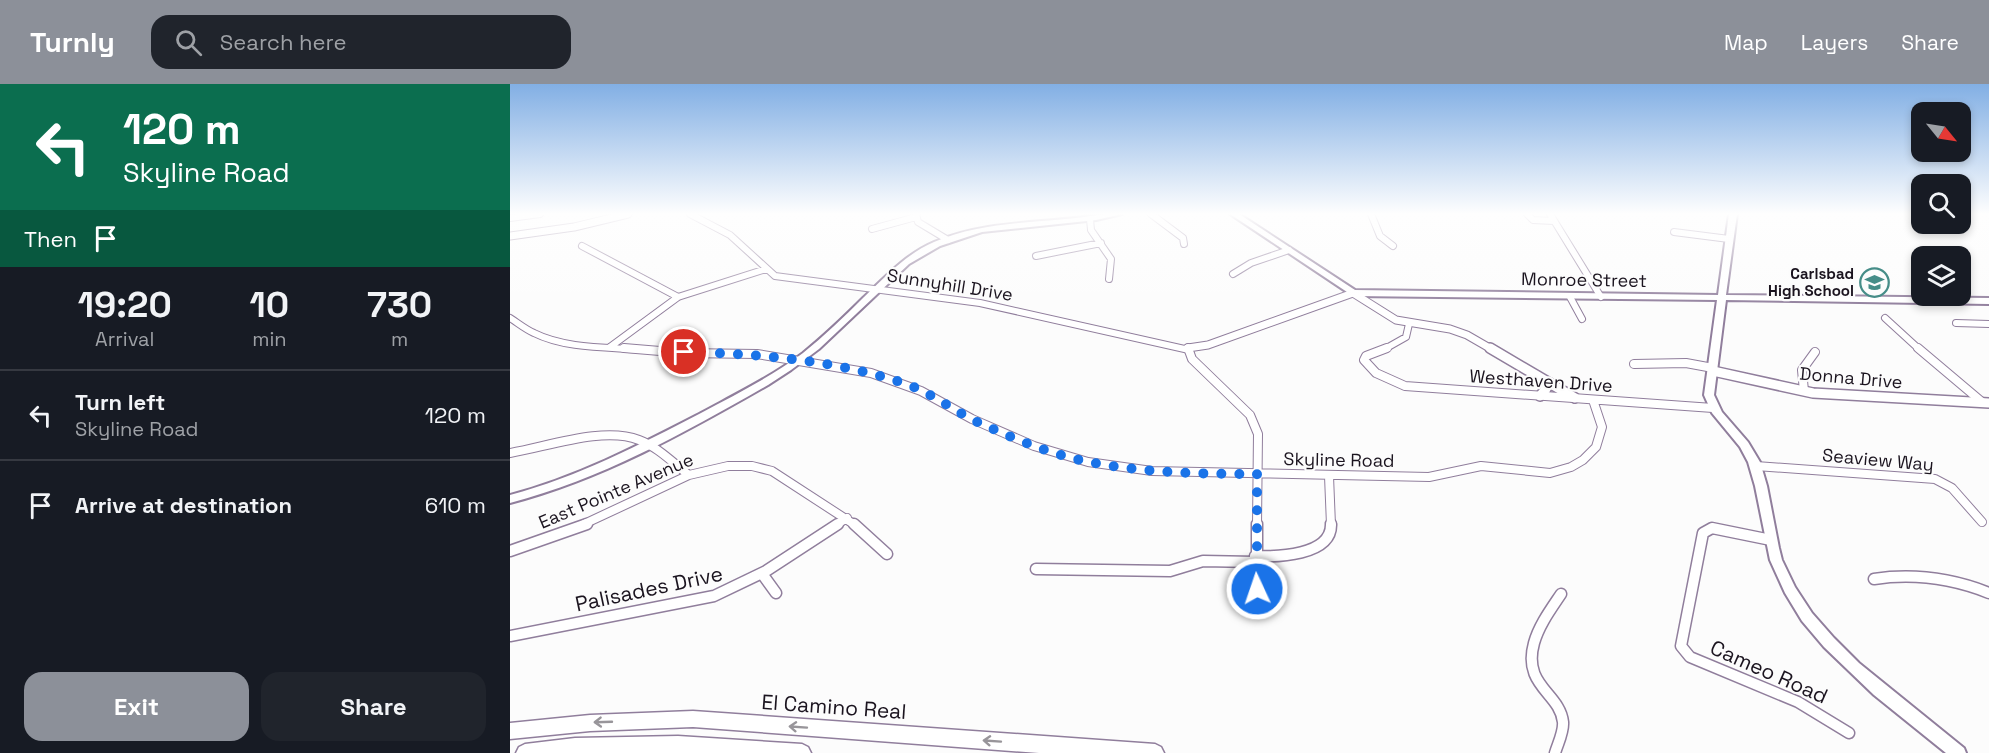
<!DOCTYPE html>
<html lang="en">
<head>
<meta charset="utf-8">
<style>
  :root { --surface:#171b24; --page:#20242c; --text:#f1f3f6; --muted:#9ea1a6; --line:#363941; --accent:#8c9099 }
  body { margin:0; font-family:"Space Grotesk",sans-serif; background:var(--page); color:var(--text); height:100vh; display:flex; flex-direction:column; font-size:22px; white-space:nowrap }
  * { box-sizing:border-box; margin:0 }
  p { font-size:20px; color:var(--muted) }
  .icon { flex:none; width:33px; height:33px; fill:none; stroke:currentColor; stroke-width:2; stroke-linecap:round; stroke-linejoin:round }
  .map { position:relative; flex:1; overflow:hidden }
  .panel { display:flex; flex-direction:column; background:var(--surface); width:510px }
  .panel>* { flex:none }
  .guide { background:#0b6e4f; color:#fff; overflow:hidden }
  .needle { width:39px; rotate:120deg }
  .tools { position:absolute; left:1401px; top:18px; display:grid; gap:12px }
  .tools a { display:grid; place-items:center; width:60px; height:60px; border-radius:12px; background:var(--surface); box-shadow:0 3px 9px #0003; font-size:30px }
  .pin { position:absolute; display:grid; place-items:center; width:51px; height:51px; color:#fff; margin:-26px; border:3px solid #fff; border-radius:50%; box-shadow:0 2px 6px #0007 }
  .me { position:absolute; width:66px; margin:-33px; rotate:357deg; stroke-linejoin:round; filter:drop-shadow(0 0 4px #0008) }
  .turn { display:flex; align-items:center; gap:21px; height:126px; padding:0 24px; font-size:27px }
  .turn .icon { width:78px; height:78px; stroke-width:2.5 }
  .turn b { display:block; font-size:42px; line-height:51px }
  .then { display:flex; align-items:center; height:57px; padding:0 24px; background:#0003; gap:12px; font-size:22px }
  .eta { display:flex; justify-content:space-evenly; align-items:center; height:102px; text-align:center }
  .eta b { font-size:36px; font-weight:700; line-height:42px }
  .cta { display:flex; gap:12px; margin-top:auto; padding:12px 24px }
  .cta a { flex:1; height:69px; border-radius:18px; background:var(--accent); color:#fff; font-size:24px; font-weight:700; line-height:69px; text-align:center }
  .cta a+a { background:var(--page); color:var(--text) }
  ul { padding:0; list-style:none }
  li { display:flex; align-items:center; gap:18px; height:90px; padding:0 24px; border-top:2px solid var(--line) }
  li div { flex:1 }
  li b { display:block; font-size:22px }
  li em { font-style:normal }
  header { display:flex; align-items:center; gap:36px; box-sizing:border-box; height:84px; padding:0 30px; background:var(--accent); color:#fff }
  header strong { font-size:28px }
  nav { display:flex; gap:33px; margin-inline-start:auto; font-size:21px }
  .search { width:420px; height:54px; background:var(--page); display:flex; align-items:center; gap:15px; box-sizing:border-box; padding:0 21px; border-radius:18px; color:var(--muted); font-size:22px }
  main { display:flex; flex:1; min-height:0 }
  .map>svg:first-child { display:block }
</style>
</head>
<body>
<header>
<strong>Turnly</strong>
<div class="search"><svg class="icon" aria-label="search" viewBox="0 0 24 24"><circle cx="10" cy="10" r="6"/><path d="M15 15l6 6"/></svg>Search here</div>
<nav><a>Map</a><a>Layers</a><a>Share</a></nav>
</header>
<main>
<section class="panel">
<div class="guide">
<div class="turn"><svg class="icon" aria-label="left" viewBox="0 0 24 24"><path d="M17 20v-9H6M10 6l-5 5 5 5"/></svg><div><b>120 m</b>Skyline Road</div></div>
<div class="then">Then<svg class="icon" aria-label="arrive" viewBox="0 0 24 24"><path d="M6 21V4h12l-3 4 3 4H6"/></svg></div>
</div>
<div class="eta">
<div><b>19:20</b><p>Arrival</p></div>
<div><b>10</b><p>min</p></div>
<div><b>730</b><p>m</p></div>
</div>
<ul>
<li><svg class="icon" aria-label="left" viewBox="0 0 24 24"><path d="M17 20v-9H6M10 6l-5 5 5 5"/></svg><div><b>Turn left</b><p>Skyline Road</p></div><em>120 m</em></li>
<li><svg class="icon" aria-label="arrive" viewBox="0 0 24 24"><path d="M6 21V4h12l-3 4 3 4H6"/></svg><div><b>Arrive at destination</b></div><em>610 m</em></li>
</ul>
<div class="cta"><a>Exit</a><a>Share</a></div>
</section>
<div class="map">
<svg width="1479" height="669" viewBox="0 0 1479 669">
  <rect width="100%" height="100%" fill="#fcfcfc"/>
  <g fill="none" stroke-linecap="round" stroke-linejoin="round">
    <defs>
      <path id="minor-far2" d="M 180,130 L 220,151 L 265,192 L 470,219 L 679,266
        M 406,130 L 408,138 L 438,156
        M 641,130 L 673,154 L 674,160
        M 861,130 L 870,152 L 883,162
        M 1017,130 L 1023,136 L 1044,137
        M 1040,130 L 1091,213
        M 0,134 L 30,130
        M 580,135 L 581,146 L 601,175 L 599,195
        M 362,145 L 406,133
        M 1164,148 L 1219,155
        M 72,162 L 168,213
        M 526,172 L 591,159
        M 723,190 L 741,179 L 779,166
        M 1060,213 L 1072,235
        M 0,234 C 8,239 15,245 24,249 C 56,265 98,263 134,266
        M 1375,234 L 1410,266
        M 1446,239 L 1479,240
        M 100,263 L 168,213 L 256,185
        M 873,266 L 896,253 L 899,240"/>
      <path id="minor-far1" d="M 114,264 L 174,269 L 247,270 L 361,289 L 411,307 L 462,335 L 524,362 L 578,378 L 642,387 L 919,393 L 971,382 L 1040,389 L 1061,383 L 1073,376 L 1086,363 L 1092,343 L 1083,316
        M 678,264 L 682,275 L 740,331 L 748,350 L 747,441
        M 877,264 L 856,272 L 854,276 L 866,289 L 895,302 L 1203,324
        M 1408,264 L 1472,318
        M 1124,280 L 1176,279 L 1203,284
        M 1294,307 L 1292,286 L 1305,268
        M 0,369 C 37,363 93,342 129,356 C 148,363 163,379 179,391
        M 1246,382 L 1425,395 L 1442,404 L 1472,438
        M 819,392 L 821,441
        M 72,441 L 179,391 L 218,382 L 242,382 L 262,387 L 345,441
        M 326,441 L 337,434"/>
      <path id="minor" d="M 344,440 L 377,470
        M 1261,456 L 1202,444 L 1193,449 L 1171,562 L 1180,573 L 1288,618 L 1339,649
        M 0,467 L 77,440
        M 745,472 C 766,473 822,472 821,440
        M 526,485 L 660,487 L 693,477 L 745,478
        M 253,491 L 266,509
        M 1364,495 C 1404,489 1441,494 1479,509
        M 747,505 L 747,440
        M 0,552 L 204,512 L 256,487 L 328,440
        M 1045,669 C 1048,659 1054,648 1053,638 C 1050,609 1012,602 1024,559 C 1029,541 1041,525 1051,510"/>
      <path id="tertiary-far1" d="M 0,152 L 64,143 L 118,130
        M 678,264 L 698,261 L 843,209 L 886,236 L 940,245 L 957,251 L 983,266"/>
      <path id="tertiary" d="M 980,264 L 1065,314
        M 1203,287 L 1303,309 L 1479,319
        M 1030,312 L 1036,305 L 1032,296"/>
      <path id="secondary" d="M 594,130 L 612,130 L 586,136 L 472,148 L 430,162 L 399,180 L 309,265 L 281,286 L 258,301 C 176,348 92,395 0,419 L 0,411 C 68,393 129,361 191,329 C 226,310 261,293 293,269 C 314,252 334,233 353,214 C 375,193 396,170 424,158 C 478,135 537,140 594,130 Z
        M 720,130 L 729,130 L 845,206 L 1208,211 L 1219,130 L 1227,130 L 1216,211 L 1479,214 L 1479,220 L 1216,216 L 1204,311 L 1212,328 L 1238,358 L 1250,378 L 1257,402 L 1269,464 L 1272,476 L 1285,503 L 1302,529 L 1324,554 L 1349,579 L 1454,664 L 1456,669 L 1436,669 L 1364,611 L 1314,563 L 1292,537 L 1275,509 L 1260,476 L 1245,402 L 1238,378 L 1230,363 L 1202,329 L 1194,311 L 1207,216 L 843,212 Z"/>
      <path id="primary" d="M 183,627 L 645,660 L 651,663 L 654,669 L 529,669 L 183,643 L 80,647 L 0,655 L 0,639 L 80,631 Z
        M 168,652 L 292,660 L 298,663 L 301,669 L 6,669 L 9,663 L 15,660 L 65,654 Z"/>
    </defs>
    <use href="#minor-far2" stroke="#907e9c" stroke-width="8"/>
    <use href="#minor-far1" stroke="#907e9c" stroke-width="10"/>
    <use href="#minor" stroke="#907e9c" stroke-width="13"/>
    <use href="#tertiary-far1" stroke="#907e9c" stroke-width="9"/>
    <use href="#tertiary" stroke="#907e9c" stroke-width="12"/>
    <use href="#secondary" stroke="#907e9c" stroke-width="4"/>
    <use href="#primary" stroke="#907e9c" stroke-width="3"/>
    <use href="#minor-far2" stroke="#fff" stroke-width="6"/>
    <use href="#minor-far1" stroke="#fff" stroke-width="8"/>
    <use href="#minor" stroke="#fff" stroke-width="10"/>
    <use href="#tertiary-far1" stroke="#fff" stroke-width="7"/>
    <use href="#tertiary" stroke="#fff" stroke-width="9"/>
    <use href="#secondary" fill="#fff" fill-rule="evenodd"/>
    <use href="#primary" fill="#fff" fill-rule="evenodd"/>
  </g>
  <defs><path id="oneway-shaft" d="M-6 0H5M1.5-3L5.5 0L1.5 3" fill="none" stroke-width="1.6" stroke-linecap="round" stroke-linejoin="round" transform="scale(1.5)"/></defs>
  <g stroke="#98959a">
    <use href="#oneway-shaft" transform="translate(93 638) rotate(178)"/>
    <use href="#oneway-shaft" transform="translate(288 643) rotate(-176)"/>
    <use href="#oneway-shaft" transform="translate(482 657) rotate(-176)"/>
  </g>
  <linearGradient id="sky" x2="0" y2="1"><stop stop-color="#82afe4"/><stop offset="0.58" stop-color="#fefefe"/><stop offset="1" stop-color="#fefefe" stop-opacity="0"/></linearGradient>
  <rect width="1479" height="224" fill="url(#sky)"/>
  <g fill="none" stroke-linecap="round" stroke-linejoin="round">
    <path stroke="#1a73e8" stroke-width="10" stroke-dasharray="0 18" d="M 174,268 C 250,270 327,276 399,301 C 422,310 442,325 463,336 C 500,353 539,370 579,378 C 635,389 691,390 747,390 L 747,505"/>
  </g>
  <defs>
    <symbol id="school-ring" viewBox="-11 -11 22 22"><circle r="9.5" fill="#fcfcfc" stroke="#468d88" stroke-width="1.5"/><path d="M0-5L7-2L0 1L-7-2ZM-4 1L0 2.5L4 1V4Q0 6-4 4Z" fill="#468d88"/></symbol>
  </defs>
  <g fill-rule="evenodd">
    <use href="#school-ring" x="1348" y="182" width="33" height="33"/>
  </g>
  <g text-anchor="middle" stroke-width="4.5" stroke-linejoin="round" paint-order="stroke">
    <g font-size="15" font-weight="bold" fill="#1b141f" stroke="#fcfcfc" text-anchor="end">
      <text x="1344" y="195">Carlsbad<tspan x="1344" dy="17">High School</tspan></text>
    </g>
    <g font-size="18" fill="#1b141f" stroke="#fcfcfc">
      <text transform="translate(1074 196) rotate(1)" y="6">Monroe Street</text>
      <text transform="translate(440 201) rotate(9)" y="6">Sunnyhill Drive</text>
      <text transform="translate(1341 294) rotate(5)" y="6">Donna Drive</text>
      <text transform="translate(1031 297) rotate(4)" y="6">Westhaven Drive</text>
      <text transform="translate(829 376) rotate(1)" y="6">Skyline Road</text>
      <text transform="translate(1368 376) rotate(5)" y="6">Seaview Way</text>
      <text transform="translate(106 407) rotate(-23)" y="6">East Pointe Avenue</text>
    </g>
    <g font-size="21" fill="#1b141f" stroke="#fcfcfc">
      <text transform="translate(139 505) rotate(-12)" y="7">Palisades Drive</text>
      <text transform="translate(1259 588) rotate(24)" y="7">Cameo Road</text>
      <text transform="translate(324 623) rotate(4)" y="7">El Camino Real</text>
    </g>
  </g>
</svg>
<div class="tools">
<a><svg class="needle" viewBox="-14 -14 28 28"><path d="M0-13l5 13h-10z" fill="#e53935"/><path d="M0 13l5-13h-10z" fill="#9ea1a6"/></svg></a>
<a><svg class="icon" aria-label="search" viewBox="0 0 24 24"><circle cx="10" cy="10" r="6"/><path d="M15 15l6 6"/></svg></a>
<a><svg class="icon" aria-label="layers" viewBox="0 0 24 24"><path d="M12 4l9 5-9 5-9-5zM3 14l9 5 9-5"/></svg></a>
</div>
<div class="pin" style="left:174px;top:268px;background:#d93025"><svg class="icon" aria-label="arrive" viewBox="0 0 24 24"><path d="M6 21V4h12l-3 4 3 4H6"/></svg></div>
<svg class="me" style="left:747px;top:505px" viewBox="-20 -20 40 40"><circle r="17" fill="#1a73e8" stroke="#fff" stroke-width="3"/><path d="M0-11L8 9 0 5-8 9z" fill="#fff"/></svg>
</div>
</main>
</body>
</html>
